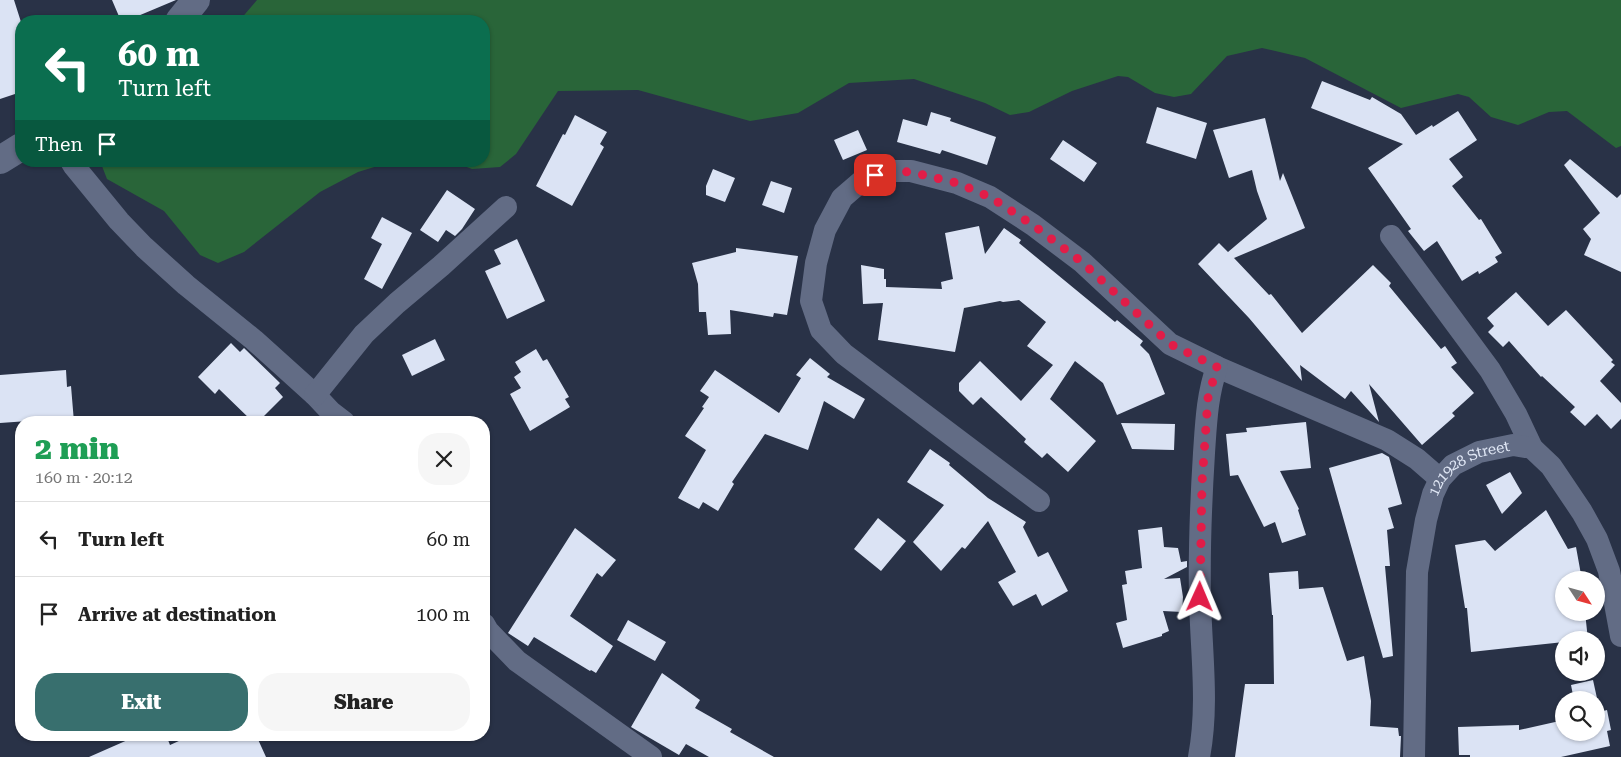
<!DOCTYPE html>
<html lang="en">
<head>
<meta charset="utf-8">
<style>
  :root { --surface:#fff; --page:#f6f6f6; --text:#222; --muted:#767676; --line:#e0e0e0; --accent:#386f6e }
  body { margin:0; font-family:"Roboto Serif",serif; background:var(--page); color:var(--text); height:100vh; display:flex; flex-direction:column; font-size:19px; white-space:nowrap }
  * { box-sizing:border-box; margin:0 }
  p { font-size:16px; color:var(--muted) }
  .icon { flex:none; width:28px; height:28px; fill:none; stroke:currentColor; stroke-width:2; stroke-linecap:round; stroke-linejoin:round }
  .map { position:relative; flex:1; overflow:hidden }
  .panel { position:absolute; left:15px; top:416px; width:475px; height:325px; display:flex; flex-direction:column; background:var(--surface); border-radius:20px; box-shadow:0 1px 4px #0004 }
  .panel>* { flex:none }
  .top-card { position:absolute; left:15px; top:15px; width:475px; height:152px; border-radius:20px; box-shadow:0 1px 4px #0004; background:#0b6e4f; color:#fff; overflow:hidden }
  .needle { width:32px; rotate:126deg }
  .buttons { position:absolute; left:1555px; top:571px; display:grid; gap:10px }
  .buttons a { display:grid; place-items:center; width:50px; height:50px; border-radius:50%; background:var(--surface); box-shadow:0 1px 4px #0004; font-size:25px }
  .pin { position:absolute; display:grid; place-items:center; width:42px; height:42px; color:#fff; margin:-21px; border-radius:10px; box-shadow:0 2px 8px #0006 }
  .me { position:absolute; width:55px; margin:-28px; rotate:1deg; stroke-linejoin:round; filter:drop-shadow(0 0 4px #0008) }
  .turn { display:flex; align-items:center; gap:18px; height:105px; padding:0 20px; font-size:22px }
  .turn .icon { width:65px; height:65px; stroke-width:2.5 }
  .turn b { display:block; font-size:35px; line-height:42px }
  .then { display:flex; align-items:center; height:48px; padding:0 20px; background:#0003; gap:10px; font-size:19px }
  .round { display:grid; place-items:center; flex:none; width:52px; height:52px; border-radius:20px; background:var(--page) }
  .summary { display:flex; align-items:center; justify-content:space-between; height:85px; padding:0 20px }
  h1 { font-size:30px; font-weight:800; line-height:38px; color:#1e9e55 }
  .action { display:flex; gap:10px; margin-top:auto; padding:10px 20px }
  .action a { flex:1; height:58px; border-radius:20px; background:var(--accent); color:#fff; font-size:20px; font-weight:800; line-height:58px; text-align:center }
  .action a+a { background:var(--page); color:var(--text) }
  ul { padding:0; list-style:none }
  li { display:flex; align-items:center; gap:15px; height:75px; padding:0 20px; border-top:1px solid var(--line) }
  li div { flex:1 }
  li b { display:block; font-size:19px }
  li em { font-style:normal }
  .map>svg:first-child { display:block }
</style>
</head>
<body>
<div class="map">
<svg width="1621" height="757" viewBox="0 0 1621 757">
  <rect width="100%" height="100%" fill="#293247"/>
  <path fill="#296539" d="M 257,0 L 1621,0 L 1621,146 L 1616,148 L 1567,111 L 1549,112 L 1518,125 L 1491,117 L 1469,97 L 1458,94 L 1401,108 L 1305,58 L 1262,48 L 1227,56 L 1191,94 L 1174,97 L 1155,93 L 1128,77 L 1118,76 L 1072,91 L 1029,112 L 1010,115 L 985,103 L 914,79 L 849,83 L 798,113 L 750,121 L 638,90 L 558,91 L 516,154 L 500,167 L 472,169 L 451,161 L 484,161 L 484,21 L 239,21 Z
    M 100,161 L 394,161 L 358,172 L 320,192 L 244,252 L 218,263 L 200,255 L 164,211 L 107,179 Z"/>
  <path fill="#dbe3f4" d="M 0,0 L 14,0 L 21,22 L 21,92 L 0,99 Z
    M 112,0 L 176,0 L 126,21 L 121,21 Z
    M 1322,81 L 1370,100 L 1372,97 L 1401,114 L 1416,135 L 1432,125 L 1433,127 L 1458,111 L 1477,140 L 1449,159 L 1463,177 L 1452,186 L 1479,220 L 1481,219 L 1502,253 L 1495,257 L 1498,262 L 1479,274 L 1478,271 L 1462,281 L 1437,241 L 1424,251 L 1408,231 L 1411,229 L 1368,168 L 1403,144 L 1311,108 Z
    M 1157,107 L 1207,123 L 1196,159 L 1146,143 Z
    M 931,112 L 951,118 L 950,121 L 996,137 L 987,165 L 942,150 L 940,154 L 897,142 L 903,119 L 927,126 Z
    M 575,115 L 607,132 L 600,144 L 604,147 L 572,206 L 536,186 L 563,134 L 565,135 Z
    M 1265,118 L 1280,181 L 1283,173 L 1305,228 L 1234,258 L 1269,295 L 1271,294 L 1302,333 L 1373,265 L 1391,283 L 1389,286 L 1441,349 L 1445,346 L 1457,363 L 1451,367 L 1474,393 L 1452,413 L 1455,416 L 1422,445 L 1369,384 L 1379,422 L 1351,391 L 1345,399 L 1300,365 L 1302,381 L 1249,318 L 1198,264 L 1219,243 L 1228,252 L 1267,219 L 1257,191 L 1252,170 L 1229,178 L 1213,130 Z
    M 858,130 L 867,150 L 843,160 L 834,140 Z
    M 1063,140 L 1097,163 L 1084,182 L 1050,159 Z
    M 1570,159 L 1617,198 L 1621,194 L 1621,272 L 1584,255 L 1591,239 L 1583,229 L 1600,213 L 1564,165 Z
    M 713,169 L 735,178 L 725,202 L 706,195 L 706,186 Z
    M 771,181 L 792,188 L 784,213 L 762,205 Z
    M 447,190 L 475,209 L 462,229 L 455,236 L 446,230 L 438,242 L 420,230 Z
    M 382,217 L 412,233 L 382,289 L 364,279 L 382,244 L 371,238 Z
    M 979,226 L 985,254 L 1004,228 L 1021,240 L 1019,243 L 1115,322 L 1117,320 L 1143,341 L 1140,345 L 1149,354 L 1165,394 L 1117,415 L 1103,383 L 1075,361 L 1050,399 L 1096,441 L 1068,472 L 1047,453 L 1042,458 L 1024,442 L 1026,439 L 981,397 L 973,405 L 959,391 L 959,383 L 980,361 L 1021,401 L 1053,365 L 1027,346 L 1046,322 L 1019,300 L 1003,302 L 1000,301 L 964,308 L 955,352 L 878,340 L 883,303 L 863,304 L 861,265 L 884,269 L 884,279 L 886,279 L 886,287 L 942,289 L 941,282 L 953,279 L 945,233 Z
    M 517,239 L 545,301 L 507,319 L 485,271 L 501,264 L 494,250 Z
    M 736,248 L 798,256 L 787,315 L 774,313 L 773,317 L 730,310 L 731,334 L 708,335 L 706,312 L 699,312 L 698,284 L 692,263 L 736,252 Z
    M 1516,292 L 1548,326 L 1566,310 L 1613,360 L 1611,362 L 1615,365 L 1600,381 L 1621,403 L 1621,419 L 1611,429 L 1597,414 L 1585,426 L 1570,412 L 1575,407 L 1542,376 L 1541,377 L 1509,341 L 1503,347 L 1488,332 L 1494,326 L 1487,318 Z
    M 435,339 L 445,360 L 412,376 L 402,355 Z
    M 231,343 L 240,352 L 244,348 L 280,383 L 275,388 L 283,397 L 258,422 L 253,422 L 219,389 L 215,394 L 198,377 Z
    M 536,349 L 543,361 L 547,359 L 569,397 L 565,399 L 570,407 L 530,431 L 510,394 L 521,388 L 514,377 L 521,372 L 515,362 Z
    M 810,358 L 830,374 L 827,377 L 865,399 L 854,419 L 824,401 L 808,450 L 765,434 L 732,482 L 734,484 L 718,511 L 703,502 L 699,509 L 678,498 L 706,450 L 685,436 L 704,408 L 702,407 L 709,397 L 700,391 L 715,370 L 779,413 L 801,378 L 796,375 Z
    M 66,370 L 67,387 L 71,386 L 74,422 L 43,422 L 42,420 L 0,423 L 0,375 Z
    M 1306,422 L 1311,468 L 1280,471 L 1299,509 L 1298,510 L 1306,535 L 1282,543 L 1275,522 L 1264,527 L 1238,475 L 1230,476 L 1226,434 L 1247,432 L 1246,428 Z
    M 1121,423 L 1175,424 L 1174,450 L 1132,449 Z
    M 930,449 L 950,463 L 949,465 L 988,498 L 1026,522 L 1023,527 L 1038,557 L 1048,552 L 1068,591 L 1042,606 L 1036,594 L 1013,606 L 998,582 L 1016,572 L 988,521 L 965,549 L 962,547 L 941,571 L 913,542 L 944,505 L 907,482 Z
    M 1382,453 L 1389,457 L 1402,504 L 1388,508 L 1394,528 L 1387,530 L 1390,566 L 1385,566 L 1393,656 L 1383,658 L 1329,468 Z
    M 1510,472 L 1522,493 L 1502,514 L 1486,485 Z
    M 1546,510 L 1568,549 L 1576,547 L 1582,580 L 1564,580 L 1564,612 L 1585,612 L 1588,640 L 1564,640 L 1564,642 L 1471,652 L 1467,608 L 1465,608 L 1455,545 L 1485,540 L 1495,551 Z
    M 878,518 L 906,541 L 881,571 L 854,549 Z
    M 1162,527 L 1164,547 L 1178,548 L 1181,562 L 1187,561 L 1187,567 L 1164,579 L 1180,578 L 1183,597 L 1182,612 L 1163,611 L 1169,631 L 1162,634 L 1162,636 L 1123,648 L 1116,623 L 1127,620 L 1122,585 L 1127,584 L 1125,571 L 1142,568 L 1138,530 Z
    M 575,528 L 616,560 L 602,577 L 597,573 L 570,616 L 613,646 L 596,673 L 591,670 L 590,671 L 534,637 L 528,646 L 508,633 Z
    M 1298,571 L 1299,589 L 1323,587 L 1347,661 L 1364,656 L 1371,701 L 1370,726 L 1398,728 L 1399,736 L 1401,736 L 1400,757 L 1235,757 L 1245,684 L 1274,684 L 1273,615 L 1272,615 L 1269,573 Z
    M 628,620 L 666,642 L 655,661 L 617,640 Z
    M 662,673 L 700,700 L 695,708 L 732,729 L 730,732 L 774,757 L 709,757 L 686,744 L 679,755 L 631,727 Z
    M 1593,680 L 1600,712 L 1607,710 L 1611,730 L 1607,731 L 1610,746 L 1561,757 L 1470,757 L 1470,755 L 1459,755 L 1458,727 L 1519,725 L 1519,730 L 1564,720 L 1564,732 L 1596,732 L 1596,700 L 1574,700 L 1571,685 Z
    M 139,735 L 166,735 L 170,745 L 192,735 L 256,735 L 266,757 L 89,757 Z"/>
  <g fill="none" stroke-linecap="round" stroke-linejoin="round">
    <g stroke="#626c85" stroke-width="22">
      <path d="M 71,161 L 74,166 L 119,221 L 144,247 L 186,285 L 254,340 L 315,395 L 331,412 L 344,422"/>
      <path d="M 1391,236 L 1490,370 L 1516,414 L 1532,448"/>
      <path d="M 315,395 L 364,334 L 397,303 L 441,266 L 506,207"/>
      <path d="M 1039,501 L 844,354 L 821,330 L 811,301 L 816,263 L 825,230 L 842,198 L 864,179 L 885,171 L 911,171 L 957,183 L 990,197 L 1033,225 L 1082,262 L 1170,344 L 1217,367 L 1387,440 L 1417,459 L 1440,479"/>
      <path d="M 484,624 L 488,631 L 517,661 L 651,757"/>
      <path d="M 1199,757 C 1209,705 1201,651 1200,598 C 1199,550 1201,501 1204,453 C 1206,424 1207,395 1217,367"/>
      <path id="s1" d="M 1414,757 L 1417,572 L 1426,520 L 1433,494 L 1440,479 L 1453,465 L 1479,452 L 1513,445 L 1532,448 L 1551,466 L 1582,512 L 1597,539 L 1609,571 L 1621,636"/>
    </g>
    <path stroke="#626c85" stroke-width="28" d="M 179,21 L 196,0
      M 0,160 L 21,147"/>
  </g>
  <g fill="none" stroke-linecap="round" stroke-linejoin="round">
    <path stroke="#e11d48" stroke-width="9" stroke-dasharray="0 16.2" d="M 875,175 L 885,171 L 911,172 L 957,183 L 990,197 L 1033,225 L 1082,262 L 1170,344 L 1217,367 L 1208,398 L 1202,483 L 1200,597"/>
  </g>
  <g text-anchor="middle" stroke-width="5" stroke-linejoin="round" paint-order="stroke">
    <g font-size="15" fill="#e0e7f5" stroke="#1f283d">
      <text dy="5" stroke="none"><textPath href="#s1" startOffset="312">121928 Street</textPath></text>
    </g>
  </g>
</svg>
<div class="buttons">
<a><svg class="needle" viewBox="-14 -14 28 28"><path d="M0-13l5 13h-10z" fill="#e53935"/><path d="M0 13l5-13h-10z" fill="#767676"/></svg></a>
<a><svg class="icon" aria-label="sound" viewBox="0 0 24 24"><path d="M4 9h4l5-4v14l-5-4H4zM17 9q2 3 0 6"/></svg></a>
<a><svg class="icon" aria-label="search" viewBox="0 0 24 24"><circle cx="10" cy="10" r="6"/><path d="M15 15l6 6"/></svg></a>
</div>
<div class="pin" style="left:875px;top:175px;background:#d93025"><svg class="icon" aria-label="arrive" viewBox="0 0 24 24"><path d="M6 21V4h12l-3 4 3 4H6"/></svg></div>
<svg class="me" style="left:1200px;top:597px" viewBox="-20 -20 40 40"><path d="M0-17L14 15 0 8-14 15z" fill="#e11d48" stroke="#fff" stroke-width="4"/></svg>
<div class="top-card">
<div class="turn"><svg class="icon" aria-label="left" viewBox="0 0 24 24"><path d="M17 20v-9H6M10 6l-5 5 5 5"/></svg><div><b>60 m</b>Turn left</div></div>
<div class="then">Then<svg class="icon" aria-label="arrive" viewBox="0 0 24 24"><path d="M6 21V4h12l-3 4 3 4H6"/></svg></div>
</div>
<section class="panel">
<div class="summary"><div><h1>2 min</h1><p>160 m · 20:12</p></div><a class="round"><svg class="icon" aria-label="close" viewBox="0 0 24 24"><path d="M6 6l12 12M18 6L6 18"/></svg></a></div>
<ul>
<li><svg class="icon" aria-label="left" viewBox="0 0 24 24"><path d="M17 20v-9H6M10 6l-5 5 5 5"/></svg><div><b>Turn left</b></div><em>60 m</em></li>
<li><svg class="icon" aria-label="arrive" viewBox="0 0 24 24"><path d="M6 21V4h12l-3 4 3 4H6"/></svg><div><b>Arrive at destination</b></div><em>100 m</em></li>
</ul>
<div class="action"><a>Exit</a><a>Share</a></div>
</section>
</div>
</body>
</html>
